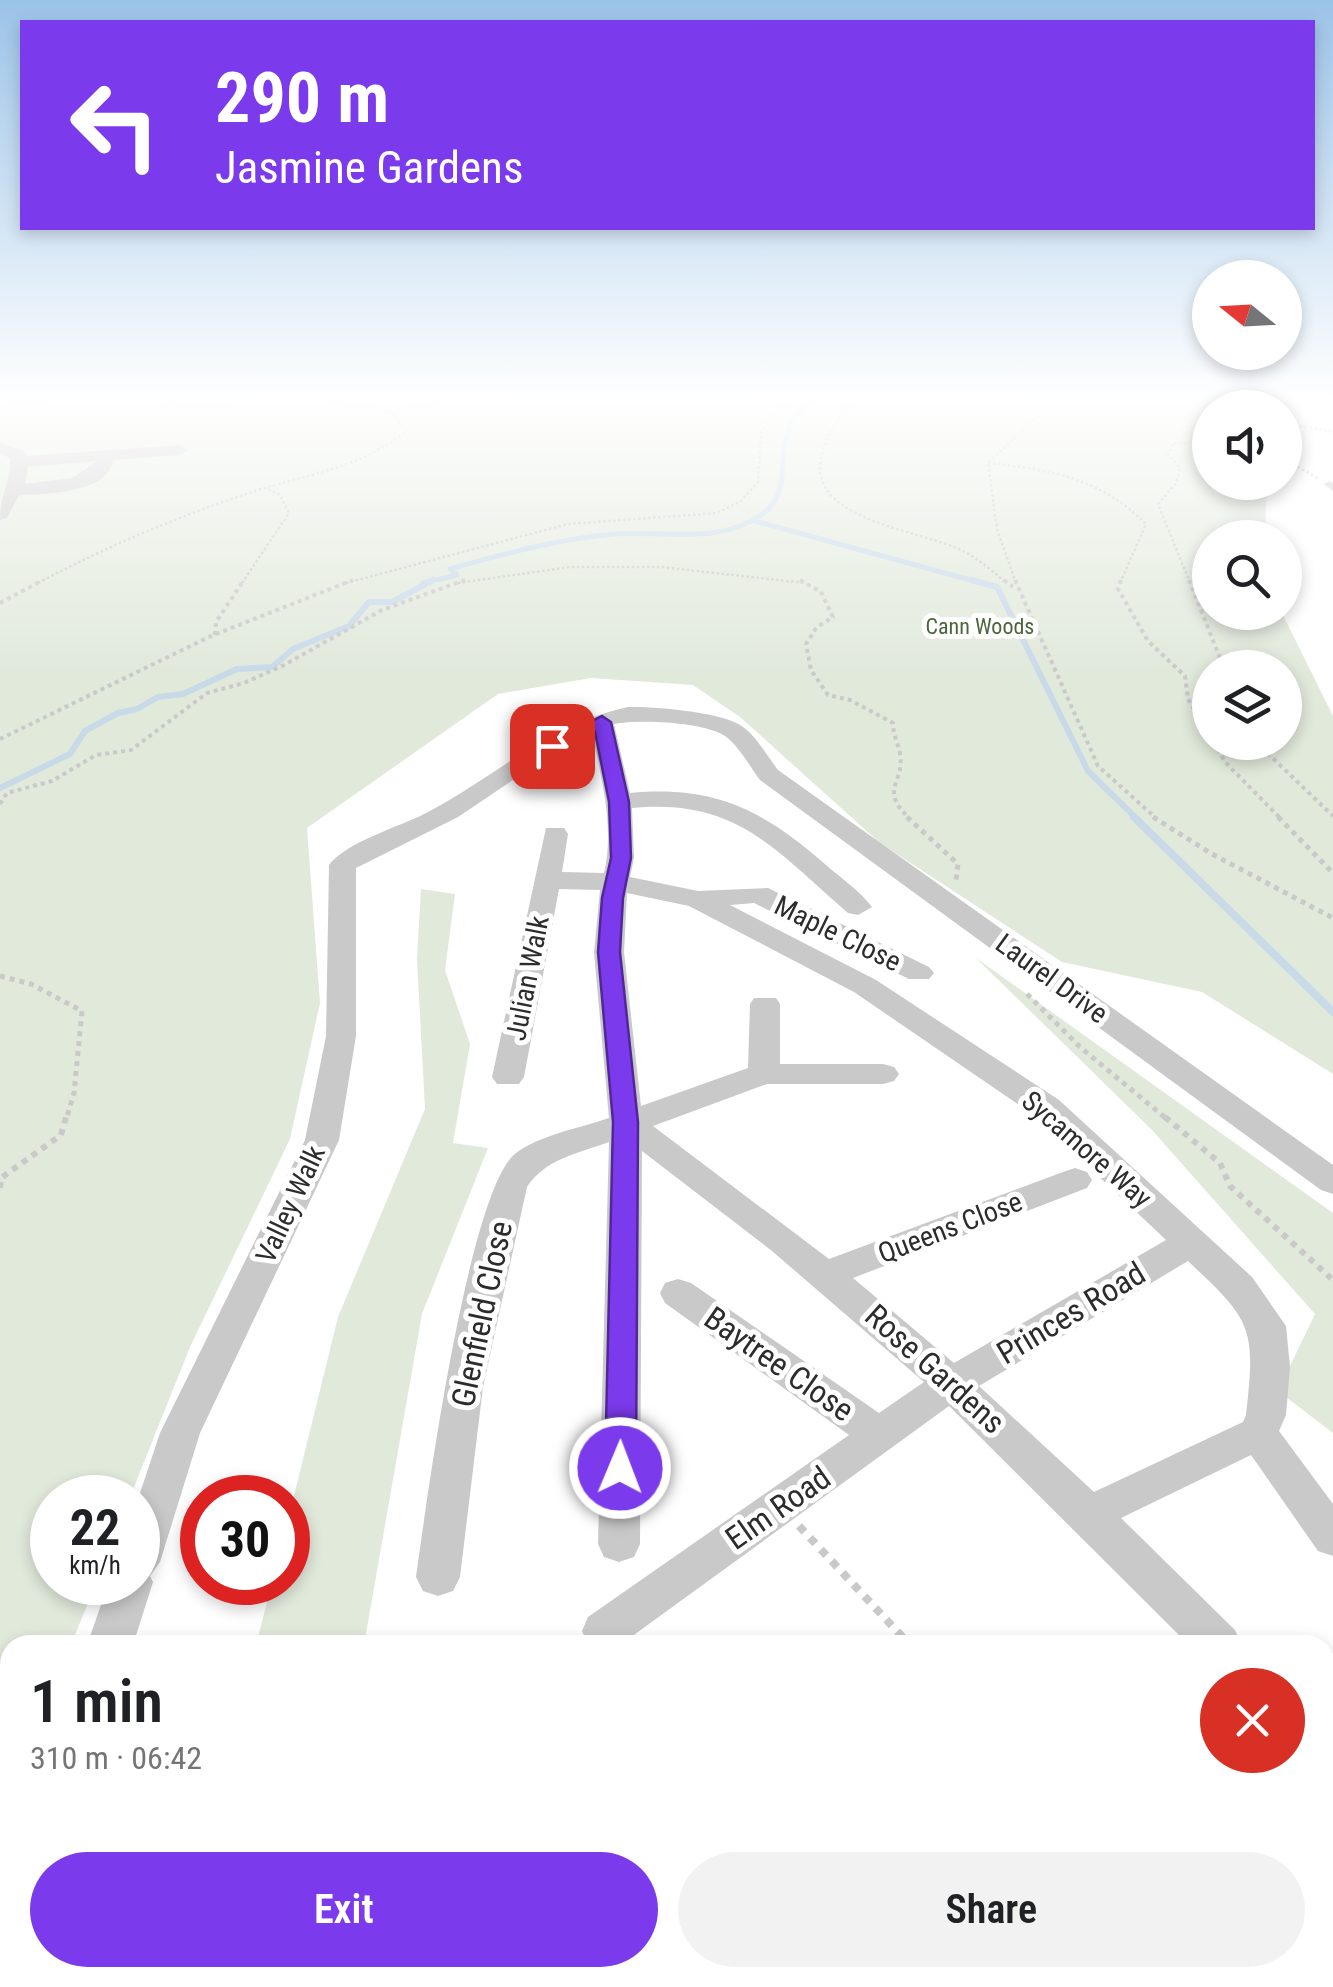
<!DOCTYPE html>
<html lang="en">
<head>
<meta charset="utf-8">
<style>
  :root { --surface:#fff; --page:#f2f2f2; --text:#202124; --muted:#757577; --accent:#7c3aed }
  body { margin:0; font-family:"Roboto Condensed",sans-serif; background:var(--page); color:var(--text); height:100vh; display:flex; flex-direction:column; font-size:38px; white-space:nowrap }
  * { box-sizing:border-box; margin:0 }
  p { font-size:32px; color:var(--muted) }
  .icon { flex:none; width:55px; height:55px; fill:none; stroke:currentColor; stroke-width:2; stroke-linecap:round; stroke-linejoin:round }
  .map { position:relative; flex:1; overflow:hidden }
  .drawer { position:absolute; left:0px; top:1635px; width:1335px; height:352px; display:flex; flex-direction:column; background:var(--surface); border-radius:30px 30px 0 0; box-shadow:0 5px 15px #0003 }
  .drawer>* { flex:none }
  .top-card { position:absolute; left:20px; top:20px; width:1295px; height:210px; border-radius:0px; box-shadow:0 5px 15px #0003; background:#7c3aed; color:#fff; overflow:hidden }
  .needle { width:65px; rotate:288deg }
  .tools { position:absolute; left:1192px; top:260px; display:grid; gap:20px }
  .tools a { display:grid; place-items:center; width:110px; height:110px; border-radius:50%; background:var(--surface); box-shadow:0 5px 15px #0003; font-size:50px }
  .speed { position:absolute; left:30px; top:1475px; display:flex; gap:20px; font-size:50px; font-weight:700; text-align:center }
  .speed>* { display:grid; place-content:center; width:130px; height:130px; border-radius:50%; background:var(--surface); box-shadow:0 5px 15px #0003; line-height:1 }
  .speed small { font-size:25px; font-weight:400 }
  .speed .limit { border:15px solid #d22; background:#fff; color:#111 }
  .pin { position:absolute; display:grid; place-items:center; width:85px; height:85px; color:#fff; margin:-42px; border-radius:20px; box-shadow:0 5px 15px #0006 }
  .me { position:absolute; width:110px; margin:-55px; rotate:1deg; stroke-linejoin:round; filter:drop-shadow(0 0 8px #0008) }
  .turn { display:flex; align-items:center; gap:35px; height:210px; padding:0 30px; font-size:45px }
  .turn .icon { width:130px; height:130px; stroke-width:2.5 }
  .turn b { display:block; font-size:70px; line-height:85px }
  .round { display:grid; place-items:center; flex:none; width:105px; height:105px; border-radius:52px; background:var(--page) }
  .headline { display:flex; align-items:center; justify-content:space-between; height:170px; padding:0 30px }
  h1 { font-size:60px; font-weight:600; line-height:75px }
  .action { display:flex; gap:20px; margin-top:auto; padding:20px 30px }
  .action a { flex:1; height:115px; border-radius:60px; background:var(--accent); color:#fff; font-size:40px; font-weight:600; line-height:115px; text-align:center }
  .action a+a { background:var(--page); color:var(--text) }
  .map>svg:first-child { display:block }
</style>
</head>
<body>
<div class="map">
<svg width="1333" height="1987" viewBox="0 0 1333 1987">
  <rect width="100%" height="100%" fill="#fff"/>
  <path fill="#e1e9db" fill-rule="evenodd" d="M 0,395 L 1333,395 L 1306,397 L 1285,408 L 1210,408 L 1210,482 L 1267,483 L 1265,537 L 1210,538 L 1210,612 L 1282,613 L 1333,716 L 1333,1074 L 1202,992 L 1062,962 L 880,843 L 740,717 L 693,685 L 591,678 L 498,694 L 307,828 L 320,1003 L 290,1139 L 190,1347 L 130,1497 L 52,1498 L 52,1582 L 96,1583 L 71,1645 L 10,1645 L 10,1826 L 0,1860 ZM 1210,668 L 1285,668 L 1285,742 L 1210,742 Z
    M 421,889 L 455,894 L 445,970 L 470,1044 L 453,1143 L 488,1148 L 422,1314 L 364,1645 L 256,1645 L 272,1583 L 288,1582 L 288,1520 L 338,1317 L 425,1109 L 417,959 Z
    M 976,958 L 1333,1213 L 1333,1433 L 1278,1391 L 1315,1314 L 1152,1130 Z
    M 108,1978 L 420,1978 L 422,1987 L 0,1987 L 0,1983 Z"/>
  <g fill="none" stroke-linecap="round" stroke-linejoin="round">
    <path stroke="#c8d9e8" stroke-width="5" d="M 755,521 L 981,583
      M 423,583 L 457,575 L 450,569 C 503,554 561,538 617,534 C 664,531 719,544 760,516 C 806,484 755,432 823,395"/>
    <path stroke="#c8d9e8" stroke-width="6" d="M 972,580 L 997,587 L 1088,771 L 1137,819
      M 0,788 L 70,754 L 85,731 L 118,713 L 137,709 L 158,697 L 183,694 L 237,669 L 272,667 L 293,649 L 349,626 L 369,602 L 392,602 L 433,580"/>
    <path stroke="#c8d9e8" stroke-width="8" d="M 1134,817 L 1333,1012"/>
    <path stroke="#c9c9c9" stroke-width="2.5" stroke-dasharray="2.5 2.5" stroke-linecap="butt" d="M 120,395 L 165,400 L 326,399 L 392,413
      M 853,395 C 841,416 822,440 820,465 C 817,522 925,531 963,551 C 979,559 993,572 1007,583
      M 0,399 L 39,402 L 57,395
      M 1225,408 L 1236,408
      M 1285,415 L 1313,400 L 1333,398
      M 1285,423 L 1333,432
      M 1285,459 L 1317,478
      M 988,463 C 1049,469 1102,479 1146,524 L 1120,583
      M 38,583 C 109,545 182,515 258,490 C 309,474 363,467 406,431 L 392,413 L 460,395
      M 242,583 L 289,513 L 280,495 L 268,489
      M 346,583 L 568,524 L 717,513 L 741,501 L 758,482 L 761,434 L 789,395
      M 458,583 L 570,567 L 661,567 L 805,583
      M 1016,583 L 997,529 L 988,463 L 1041,413
      M 1190,583 L 1158,504 L 1176,483 L 1180,468 L 1168,454 L 1173,443 L 1189,443 L 1193,429 L 1210,416"/>
    <path stroke="#c9c9c9" stroke-width="4" stroke-dasharray="4 4" stroke-linecap="butt" d="M 800,580 L 821,592 L 833,617 L 817,627 L 806,644 L 811,670 L 828,695 L 850,700 L 893,723 C 893,736 898,742 900,754 C 905,784 878,789 910,819
      M 1004,580 L 1013,587
      M 1015,580 L 1098,766 L 1157,819
      M 1121,580 L 1118,589 L 1148,641 L 1185,676 L 1188,699 L 1210,736
      M 1189,580 L 1224,668
      M 0,603 L 43,580
      M 215,635 L 216,622 L 244,580
      M 0,739 L 211,636 L 353,580
      M 1214,742 L 1225,762 L 1281,819
      M 1256,742 L 1333,816
      M 0,804 L 7,793 L 52,781 L 96,755 L 131,750 L 207,693 L 244,683 L 284,665 L 382,610 L 465,580"/>
    <path stroke="#c9c9c9" stroke-width="5" stroke-dasharray="5 5" stroke-linecap="butt" d="M 907,817 L 958,864 L 956,880
      M 1153,817 L 1212,854 L 1333,918
      M 1278,817 L 1333,873
      M 0,976 L 31,984 L 82,1011 L 74,1093 L 66,1120
      M 1027,994 L 1080,1047 L 1168,1120"/>
    <path stroke="#c9c9c9" stroke-width="6" stroke-dasharray="6 6" stroke-linecap="butt" d="M 1165,1117 L 1220,1163 L 1230,1186 L 1333,1280
      M 0,1188 L 1,1178 L 61,1135 L 66,1117"/>
    <path stroke="#c9c9c9" stroke-width="8" stroke-dasharray="8 8" stroke-linecap="butt" d="M 799,1526 L 910,1645
      M 0,1901 L 10,1905
      M 0,1937 L 10,1924"/>
    <path fill="#c9c9c9" fill-rule="evenodd" d="M 1329,481 L 1333,483 L 1333,491 L 1324,484 Z"/>
    <path fill="#c9c9c9" fill-rule="evenodd" d="M 0,443 L 24,451 L 27,456 L 180,445 L 189,450 L 180,455 L 113,460 C 109,493 46,494 19,495 L 7,518 L 0,520 C 0,496 11,481 10,458 L 0,454 ZM 98,461 L 72,478 L 25,484 L 28,467 Z
      M 628,707 C 652,706 725,712 743,727 C 757,737 767,756 778,770 L 1333,1165 L 1333,1194 L 1321,1190 L 760,780 C 750,767 739,746 725,736 C 704,722 639,719 614,724 L 630,793 C 715,785 763,810 826,865 C 841,878 860,891 872,907 L 858,915 L 848,913 C 775,850 737,798 632,808 L 634,858 L 630,877 L 698,891 L 768,888 L 929,967 L 934,973 L 929,979 L 909,979 L 754,903 L 730,905 L 876,980 L 1059,1100 L 1252,1277 L 1286,1326 L 1290,1367 L 1286,1415 L 1279,1431 L 1333,1504 L 1333,1556 L 1318,1551 L 1251,1455 L 1121,1518 L 1235,1630 L 1242,1645 L 1189,1645 L 949,1406 L 620,1645 L 588,1645 L 582,1631 L 588,1617 L 849,1435 L 665,1303 L 660,1293 L 665,1283 L 678,1279 L 691,1283 L 879,1413 L 924,1382 L 772,1251 L 642,1151 L 640,1544 L 634,1557 L 619,1562 L 604,1557 L 598,1544 L 609,1142 C 579,1153 545,1159 527,1187 L 483,1387 L 460,1577 L 453,1591 L 438,1596 L 423,1591 L 416,1577 C 426,1506 468,1190 516,1153 C 540,1135 580,1128 609,1118 L 594,952 L 600,890 L 559,889 L 524,1077 L 519,1084 L 497,1084 L 492,1077 L 546,828 L 564,828 L 568,834 L 562,872 L 604,873 C 615,827 601,778 592,732 L 559,749 L 458,817 L 356,868 L 356,1036 L 339,1140 L 200,1433 L 160,1562 L 150,1576 L 153,1582 L 133,1645 L 87,1645 L 109,1582 L 138,1582 L 138,1499 L 160,1433 L 305,1140 L 326,1036 L 329,865 C 347,841 403,826 430,811 C 498,774 551,724 628,707 ZM 627,893 L 689,906 L 854,992 L 1035,1116 L 1166,1240 L 954,1363 L 853,1278 L 1087,1188 L 1092,1180 L 1087,1172 L 1075,1168 L 1063,1172 L 829,1259 L 653,1126 L 767,1084 L 883,1084 L 894,1081 L 899,1074 L 894,1067 L 883,1064 L 780,1064 L 780,1004 L 776,998 L 754,998 L 750,1004 L 748,1068 L 641,1106 L 624,952 ZM 1188,1261 C 1252,1321 1256,1327 1246,1415 L 1243,1422 L 1094,1492 L 979,1386 Z
      M 1325,1725 L 1333,1728 L 1333,1778 L 1325,1775 Z
      M 1333,1884 L 1333,1936 L 1325,1940 L 1325,1888 Z
      M 665,1978 L 720,1978 L 724,1987 L 669,1987 Z"/>
  </g>
  <linearGradient id="sky" x2="0" y2="1"><stop stop-color="#9bc3e8"/><stop offset="0.59" stop-color="#fff"/><stop offset="1" stop-color="#fff" stop-opacity="0"/></linearGradient>
  <rect width="1333" height="674" fill="url(#sky)"/>
  <path fill="#7c3aed" stroke="#51269a" stroke-width="2.5" d="M 602,716 L 611,722 L 629,802 L 631,858 L 623,898 L 620,952 L 638,1122 L 636,1468 L 631,1477 L 620,1481 L 609,1477 L 605,1468 L 613,1122 L 598,952 L 602,898 L 611,858 L 609,802 L 595,732 L 559,750 L 552,751 L 543,746 Z"/>
  <g text-anchor="middle" stroke-width="10" stroke-linejoin="round" paint-order="stroke">
    <g font-size="22" fill="#4c653d" stroke="#fff">
      <text x="980" y="634">Cann Woods</text>
    </g>
    <g font-size="28" fill="#2c2c2c" stroke="#fff">
      <text transform="translate(838 933) rotate(26)" y="10">Maple Close</text>
      <text transform="translate(527 978) rotate(-79)" y="10">Julian Walk</text>
      <text transform="translate(1052 978) rotate(36)" y="10">Laurel Drive</text>
      <text transform="translate(1087 1149) rotate(41)" y="10">Sycamore Way</text>
      <text transform="translate(290 1204) rotate(-65)" y="10">Valley Walk</text>
      <text transform="translate(950 1227) rotate(-21)" y="10">Queens Close</text>
    </g>
    <g font-size="32" fill="#2c2c2c" stroke="#fff">
      <text transform="translate(1071 1313) rotate(-31)" y="11">Princes Road</text>
      <text transform="translate(482 1314) rotate(-78)" y="11">Glenfield Close</text>
      <text transform="translate(779 1364) rotate(35)" y="11">Baytree Close</text>
      <text transform="translate(935 1369) rotate(42)" y="11">Rose Gardens</text>
      <text transform="translate(778 1508) rotate(-35)" y="11">Elm Road</text>
    </g>
  </g>
</svg>
<div class="tools">
<a><svg class="needle" viewBox="-14 -14 28 28"><path d="M0-13l5 13h-10z" fill="#e53935"/><path d="M0 13l5-13h-10z" fill="#757577"/></svg></a>
<a><svg class="icon" aria-label="sound" viewBox="0 0 24 24"><path d="M4 9h4l5-4v14l-5-4H4zM17 9q2 3 0 6"/></svg></a>
<a><svg class="icon" aria-label="search" viewBox="0 0 24 24"><circle cx="10" cy="10" r="6"/><path d="M15 15l6 6"/></svg></a>
<a><svg class="icon" aria-label="layers" viewBox="0 0 24 24"><path d="M12 4l9 5-9 5-9-5zM3 14l9 5 9-5"/></svg></a>
</div>
<div class="speed"><div>22<small>km/h</small></div><div class="limit">30</div></div>
<div class="pin" style="left:552px;top:746px;background:#d93025"><svg class="icon" aria-label="arrive" viewBox="0 0 24 24"><path d="M6 21V4h12l-3 4 3 4H6"/></svg></div>
<svg class="me" style="left:620px;top:1468px" viewBox="-20 -20 40 40"><circle r="17" fill="#7c3aed" stroke="#fff" stroke-width="3"/><path d="M0-11L8 9 0 5-8 9z" fill="#fff"/></svg>
<div class="top-card">
<div class="turn"><svg class="icon" aria-label="left" viewBox="0 0 24 24"><path d="M17 20v-9H6M10 6l-5 5 5 5"/></svg><div><b>290 m</b>Jasmine Gardens</div></div>
</div>
<section class="drawer">
<div class="headline"><div><h1>1 min</h1><p>310 m · 06:42</p></div><a class="round" style="background:#d93025;color:#fff"><svg class="icon" aria-label="close" viewBox="0 0 24 24"><path d="M6 6l12 12M18 6L6 18"/></svg></a></div>
<div class="action"><a>Exit</a><a>Share</a></div>
</section>
</div>
</body>
</html>
